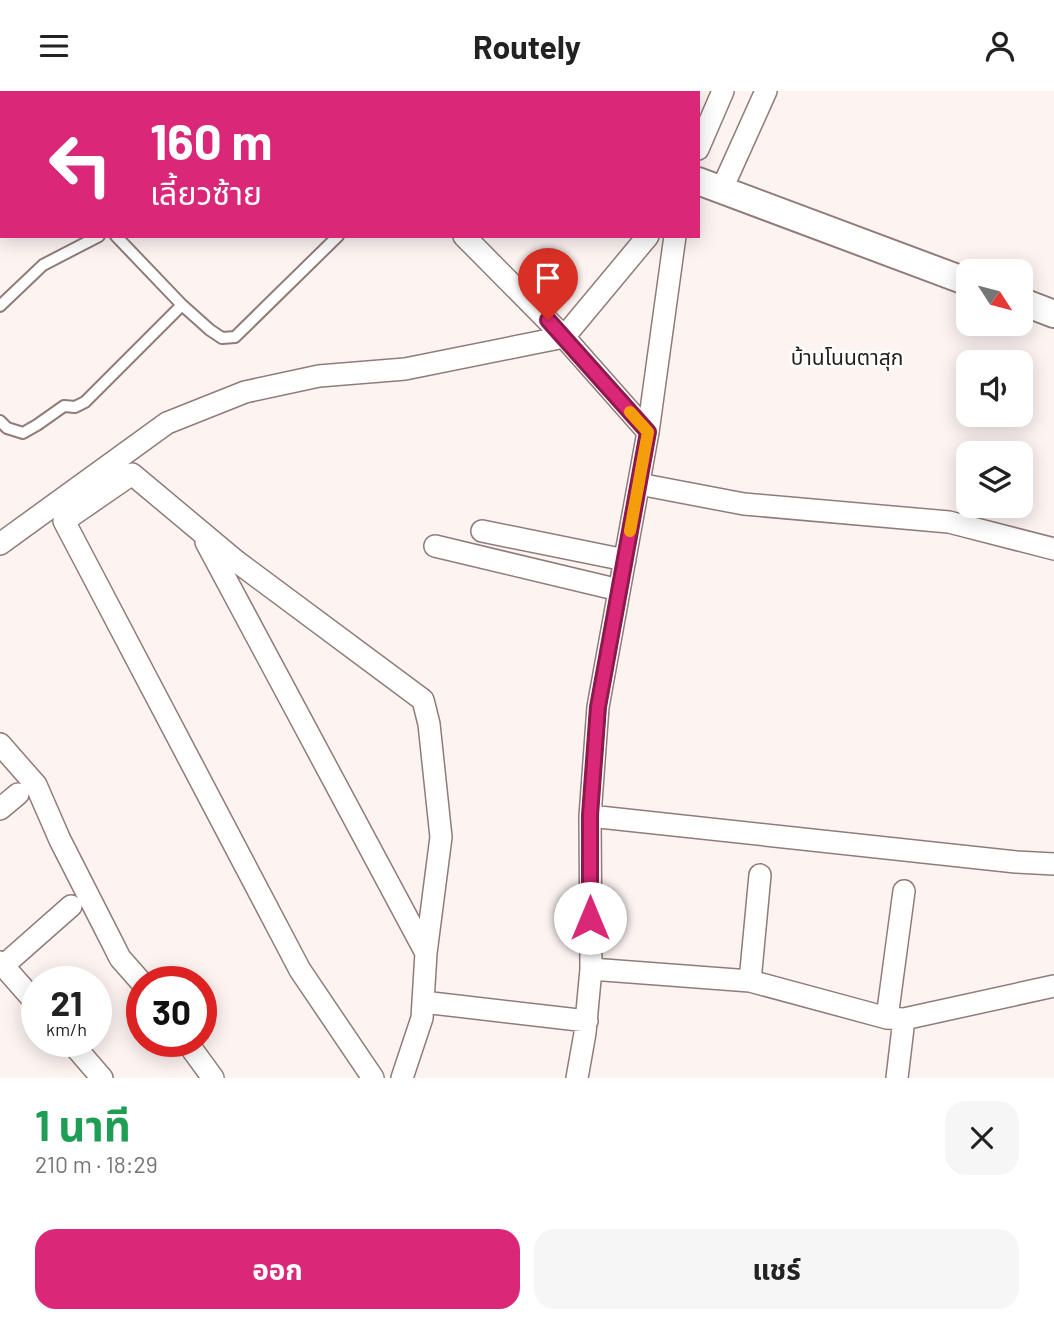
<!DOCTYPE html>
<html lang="th">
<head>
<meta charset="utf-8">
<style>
  :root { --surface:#fff; --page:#f6f6f6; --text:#222; --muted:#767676; --accent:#db2777 }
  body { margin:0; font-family:Barlow,"Noto Sans Thai",sans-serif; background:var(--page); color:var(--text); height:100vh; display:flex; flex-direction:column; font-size:26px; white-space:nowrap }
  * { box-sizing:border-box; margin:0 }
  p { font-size:23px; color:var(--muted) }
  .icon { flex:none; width:38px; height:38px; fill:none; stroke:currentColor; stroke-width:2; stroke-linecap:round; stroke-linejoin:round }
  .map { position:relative; height:987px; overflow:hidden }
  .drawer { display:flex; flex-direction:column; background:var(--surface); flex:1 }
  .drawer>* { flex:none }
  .banner { position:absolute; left:0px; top:0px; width:700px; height:147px; box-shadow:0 4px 18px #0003; background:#db2777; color:#fff; overflow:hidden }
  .needle { width:46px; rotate:126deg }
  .buttons { position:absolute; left:956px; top:168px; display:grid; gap:14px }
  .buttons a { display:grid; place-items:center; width:77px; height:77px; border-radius:14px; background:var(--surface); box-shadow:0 4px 18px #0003; font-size:35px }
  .speed { position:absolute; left:21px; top:875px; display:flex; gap:14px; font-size:35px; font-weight:700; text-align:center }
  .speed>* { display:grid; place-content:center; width:91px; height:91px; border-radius:50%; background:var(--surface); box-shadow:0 4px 18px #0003; line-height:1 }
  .speed small { font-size:18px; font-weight:400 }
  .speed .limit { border:10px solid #d22; background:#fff; color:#111 }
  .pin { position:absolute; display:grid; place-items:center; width:60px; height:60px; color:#fff; margin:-72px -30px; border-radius:50% 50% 50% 0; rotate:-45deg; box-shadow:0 0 7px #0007 }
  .pin .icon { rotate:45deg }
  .me { position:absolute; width:77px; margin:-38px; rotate:0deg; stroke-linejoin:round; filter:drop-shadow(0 0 5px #0008) }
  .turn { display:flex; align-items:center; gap:24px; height:147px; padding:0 35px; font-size:32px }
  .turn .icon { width:91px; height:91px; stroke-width:2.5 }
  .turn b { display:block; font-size:49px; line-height:60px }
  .round { display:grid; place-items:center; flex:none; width:74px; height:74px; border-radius:21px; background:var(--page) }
  .overview { display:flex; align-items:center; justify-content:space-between; height:119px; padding:0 35px }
  h1 { font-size:42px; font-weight:700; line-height:52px; color:#1e9e55 }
  .primary-button { display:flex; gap:14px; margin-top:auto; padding:14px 35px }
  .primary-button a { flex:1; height:80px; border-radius:21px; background:var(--accent); color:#fff; font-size:28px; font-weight:700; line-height:80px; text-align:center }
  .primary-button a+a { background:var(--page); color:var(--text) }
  header { display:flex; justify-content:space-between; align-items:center; height:91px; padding:0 35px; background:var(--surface); font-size:32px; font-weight:700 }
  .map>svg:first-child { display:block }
</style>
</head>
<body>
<header><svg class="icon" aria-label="menu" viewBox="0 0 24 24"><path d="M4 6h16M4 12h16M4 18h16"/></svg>Routely<svg class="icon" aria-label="person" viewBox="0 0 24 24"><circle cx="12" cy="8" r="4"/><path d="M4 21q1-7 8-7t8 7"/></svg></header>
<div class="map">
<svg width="1054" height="987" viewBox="0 0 1054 987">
  <rect width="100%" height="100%" fill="#fdf4f2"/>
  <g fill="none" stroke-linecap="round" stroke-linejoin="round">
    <defs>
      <path id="service" d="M 275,2 L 277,0
        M 116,145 L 182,214 L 210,239 L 222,247 L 235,246 L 338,145
        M 0,215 L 43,174 L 99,145
        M 0,330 L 7,337 L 23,342 L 37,334 L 64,315 L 75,316 L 85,311 L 182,214"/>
      <path id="minor" d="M 208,2 L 210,0
        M 489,2 L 491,0
        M 0,4 L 2,5
        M 698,58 L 723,0
        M 721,100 L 766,0
        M 464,145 L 564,246
        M 648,341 L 564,246 L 648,145
        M 639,393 L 744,413 L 949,431 L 1054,458
        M 482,440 L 625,469
        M 206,451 L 426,862
        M 0,453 L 167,332 L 245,301 L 319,285 L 405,278 L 564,246
        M 435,455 L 619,499
        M 0,653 L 36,694 L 60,749 L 114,855 L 120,867 L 142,892
        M 0,718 L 18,703
        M 590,725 L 1016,771 L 1054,773
        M 0,871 L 37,913
        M 3,875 L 71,815
        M 591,878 L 750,890 L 887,927 L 904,928 L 1054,895
        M 750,890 L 760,784
        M 423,911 L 587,930
        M 887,927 L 904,800
        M 70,950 L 102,987
        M 186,950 L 213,987
        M 373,987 L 300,879 L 64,430 L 132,383 L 236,470 L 423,609 L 429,633 L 441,746 L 426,862 L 422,927 L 402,987
        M 577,987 L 585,942 L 591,878 L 590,725 L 598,616 L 648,341 L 675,145
        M 897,987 L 904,928"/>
      <path id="tertiary" d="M 523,0 L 527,2
        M 698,90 L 968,191
        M 1020,210 L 1054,223"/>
    </defs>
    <use href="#service" stroke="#8f7c78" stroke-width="14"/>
    <use href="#minor" stroke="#8f7c78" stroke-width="24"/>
    <use href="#tertiary" stroke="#8f7c78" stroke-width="30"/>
    <use href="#service" stroke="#fff" stroke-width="10"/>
    <use href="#minor" stroke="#fff" stroke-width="21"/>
    <use href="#tertiary" stroke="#fff" stroke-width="26"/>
  </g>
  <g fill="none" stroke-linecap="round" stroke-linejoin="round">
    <defs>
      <path id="route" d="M 548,229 L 648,341 L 598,616 L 590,724 L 590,827"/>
    </defs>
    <use href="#route" stroke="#8e194d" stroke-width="18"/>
    <use href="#route" stroke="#db2777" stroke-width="12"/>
    <path stroke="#f59e0b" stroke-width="12" d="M 630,321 L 648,341 L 630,440"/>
  </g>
  <g text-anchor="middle" stroke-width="5" stroke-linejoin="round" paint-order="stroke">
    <g font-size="21" fill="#231c1a" stroke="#fff">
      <text x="847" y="274">บ้านโนนตาสุก</text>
    </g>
  </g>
</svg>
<div class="buttons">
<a><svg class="needle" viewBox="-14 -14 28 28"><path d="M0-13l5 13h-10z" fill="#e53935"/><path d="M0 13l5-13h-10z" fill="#767676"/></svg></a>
<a><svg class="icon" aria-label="sound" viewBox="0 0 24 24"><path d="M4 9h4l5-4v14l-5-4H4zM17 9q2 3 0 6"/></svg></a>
<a><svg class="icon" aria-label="layers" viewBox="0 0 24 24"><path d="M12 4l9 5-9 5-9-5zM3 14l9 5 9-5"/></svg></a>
</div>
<div class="speed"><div>21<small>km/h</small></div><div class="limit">30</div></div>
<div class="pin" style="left:548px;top:229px;background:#d93025"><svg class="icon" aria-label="arrive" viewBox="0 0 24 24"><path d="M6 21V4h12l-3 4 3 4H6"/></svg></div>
<svg class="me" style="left:590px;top:827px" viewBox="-20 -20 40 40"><circle r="19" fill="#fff"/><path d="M0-13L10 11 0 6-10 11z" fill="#db2777"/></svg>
<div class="banner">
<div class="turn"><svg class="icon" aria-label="left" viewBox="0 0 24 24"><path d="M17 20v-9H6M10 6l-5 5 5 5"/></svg><div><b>160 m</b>เลี้ยวซ้าย</div></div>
</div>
</div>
<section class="drawer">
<div class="overview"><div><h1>1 นาที</h1><p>210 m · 18:29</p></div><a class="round"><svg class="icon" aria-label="close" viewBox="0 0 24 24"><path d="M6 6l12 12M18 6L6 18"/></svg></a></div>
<div class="primary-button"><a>ออก</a><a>แชร์</a></div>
</section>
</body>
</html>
